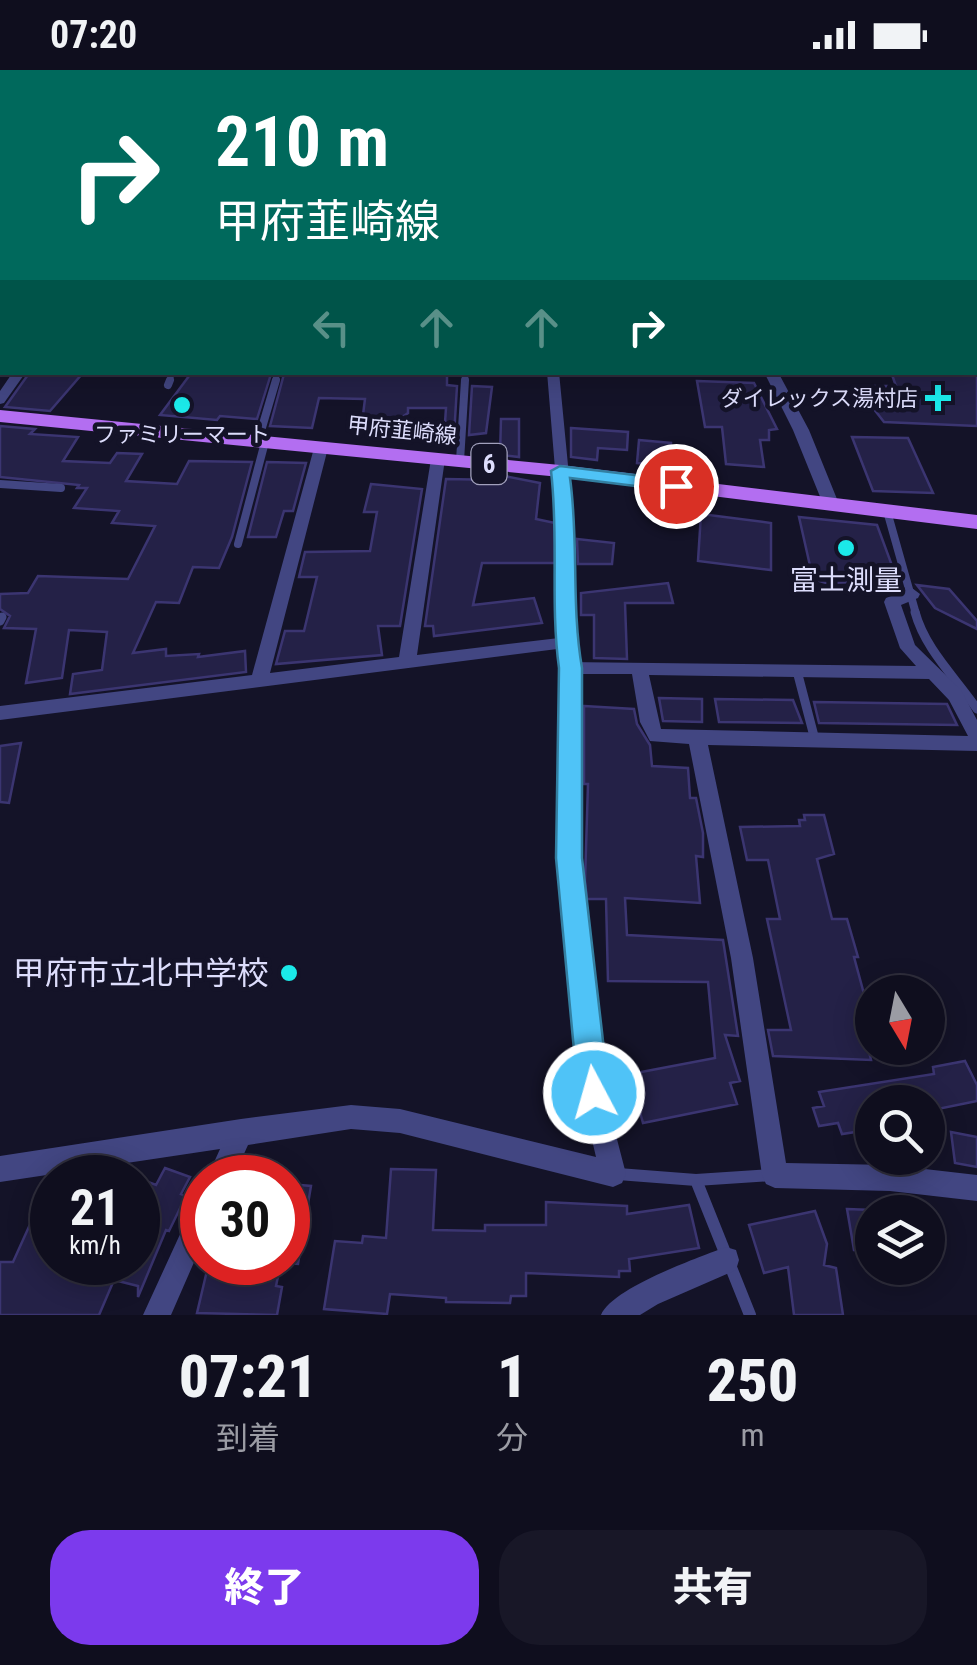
<!DOCTYPE html>
<html lang="ja">
<head>
<meta charset="utf-8">
<style>
  :root { --surface:#0f0e1e; --page:#181727; --text:#f1f3f6; --muted:#9b9ca4; --line:#2f2e3c; --accent:#7c3aed }
  body { margin:0; font-family:"Roboto Condensed","Noto Sans JP",sans-serif; background:var(--page); color:var(--text); height:100vh; display:flex; flex-direction:column; font-size:38px; white-space:nowrap }
  * { box-sizing:border-box; margin:0 }
  p { font-size:32px; color:var(--muted) }
  .icon { flex:none; width:55px; height:55px; fill:none; stroke:currentColor; stroke-width:2; stroke-linecap:round; stroke-linejoin:round }
  .map { position:relative; height:1245px; overflow:hidden }
  .drawer { display:flex; flex-direction:column; background:var(--surface); flex:1 }
  .drawer>* { flex:none }
  .top-card { position:absolute; left:0px; top:0px; width:978px; height:305px; box-shadow:0 5px 25px #0003,0 0 0 2px var(--line); background:#00695c; color:#fff; overflow:hidden }
  .needle { width:65px; rotate:170deg }
  .tools { position:absolute; left:855px; top:905px; display:grid; gap:20px }
  .tools a { display:grid; place-items:center; width:90px; height:90px; border-radius:50%; background:var(--surface); box-shadow:0 5px 25px #0003,0 0 0 2px var(--line); font-size:50px }
  .speed { position:absolute; left:30px; top:1085px; display:flex; gap:20px; font-size:50px; font-weight:700; text-align:center }
  .speed>* { display:grid; place-content:center; width:130px; height:130px; border-radius:50%; background:var(--surface); box-shadow:0 5px 25px #0003,0 0 0 2px var(--line); line-height:1 }
  .speed small { font-size:25px; font-weight:400 }
  .speed .limit { border:15px solid #d22; background:#fff; color:#111 }
  .pin { position:absolute; display:grid; place-items:center; width:85px; height:85px; color:#fff; margin:-42px; border:5px solid #fff; border-radius:50%; box-shadow:0 2px 10px #0007 }
  .me { position:absolute; width:110px; margin:-55px; rotate:354deg; stroke-linejoin:round; filter:drop-shadow(0 0 8px #0008) }
  .turn { display:flex; align-items:center; gap:35px; height:210px; padding:0 50px; font-size:45px }
  .turn .icon { width:130px; height:130px; stroke-width:2.5 }
  .turn b { display:block; font-size:70px; line-height:85px }
  .lanes { display:flex; align-items:center; height:95px; padding:0 50px; background:#0003; justify-content:center; gap:50px; direction:ltr }
  .lanes .off { opacity:.35 }
  .eta { display:flex; justify-content:space-evenly; align-items:center; height:170px; text-align:center }
  .eta b { font-size:60px; font-weight:800; line-height:70px }
  .cta { display:flex; gap:20px; margin-top:auto; padding:20px 50px }
  .cta a { flex:1; height:115px; border-radius:40px; background:var(--accent); color:#fff; font-size:40px; font-weight:800; line-height:115px; text-align:center }
  .cta a+a { background:var(--page); color:var(--text) }
  .status { display:flex; justify-content:space-between; align-items:center; height:70px; padding:0 50px; background:var(--surface); direction:ltr }
  .status svg { height:28px; fill:currentColor }
  .map>svg:first-child { display:block }
</style>
</head>
<body>
<div class="status"><b>07:20</b><svg viewBox="0 0 49 12"><path d="M0 12V9h3v3zM5 12V6h3v6zM10 12V3h3v9zM15 12V0h3v12zM26 1h20v11H26zM47 4h2v5h-2z"/></svg></div>
<div class="map">
<svg width="977" height="1245" viewBox="0 0 977 1245">
  <rect width="100%" height="100%" fill="#141328"/>
  <g fill="none" stroke-linecap="round" stroke-linejoin="round">
    <path stroke="#142e4a" stroke-width="4" d="M 503,0 L 510,2"/>
  </g>
  <path fill="#242147" stroke="#3b3571" stroke-width="2.5" d="M 30,302 L 59,302 L 82,304 L 50,341 L 5,337 Z
    M 192,302 L 271,304 L 257,349 L 220,346 L 217,350 L 160,345 Z
    M 447,302 L 447,315 L 457,316 L 454,366 L 444,367 L 446,338 L 408,338 L 408,343 L 395,352 L 381,353 L 363,345 L 365,329 L 319,328 L 312,358 L 270,356 L 284,304 Z
    M 891,302 L 977,302 L 977,356 L 884,352 L 856,316 L 896,316 Z
    M 697,311 L 754,313 L 777,359 L 769,360 L 769,370 L 760,370 L 764,397 L 726,394 L 722,357 L 705,357 Z
    M 472,316 L 492,317 L 486,363 L 469,365 Z
    M 501,349 L 519,349 L 519,387 L 500,385 Z
    M 0,356 L 35,359 L 30,364 L 78,367 L 63,391 L 110,393 L 117,383 L 142,384 L 126,411 L 177,414 L 189,391 L 252,392 L 232,467 L 219,498 L 193,497 L 179,533 L 156,532 L 133,583 L 166,579 L 166,586 L 199,584 L 198,587 L 245,581 L 246,602 L 70,624 L 73,604 L 102,600 L 107,562 L 69,560 L 62,608 L 26,613 L 36,559 L 4,558 L 10,546 L 0,539 L 0,524 L 28,523 L 38,506 L 128,509 L 155,456 L 112,453 L 119,441 L 74,438 L 87,418 L 77,418 L 79,415 L 0,407 Z
    M 571,358 L 628,362 L 627,380 L 598,378 L 597,390 L 571,387 Z
    M 852,367 L 908,368 L 933,423 L 873,421 Z
    M 639,370 L 671,373 L 670,396 L 637,393 Z
    M 267,392 L 306,393 L 293,441 L 284,441 L 276,467 L 248,467 Z
    M 499,405 L 540,413 L 536,449 L 555,453 L 555,493 L 482,493 L 473,535 L 534,528 L 542,553 L 434,566 L 433,556 L 425,556 L 446,409 L 499,410 Z
    M 371,414 L 422,419 L 400,556 L 378,556 L 382,585 L 276,594 L 285,561 L 304,561 L 317,507 L 299,507 L 305,482 L 370,481 L 377,442 L 364,442 Z
    M 701,444 L 771,453 L 771,500 L 698,491 Z
    M 799,447 L 877,455 L 894,501 L 887,511 L 826,513 L 813,509 Z
    M 577,469 L 614,473 L 612,494 L 578,494 Z
    M 668,513 L 673,533 L 625,533 L 627,589 L 594,588 L 594,545 L 581,545 L 581,523 Z
    M 917,515 L 949,519 L 977,551 L 977,559 L 935,538 Z
    M 659,628 L 702,629 L 702,652 L 663,651 Z
    M 715,629 L 793,630 L 802,653 L 719,652 Z
    M 814,632 L 947,634 L 957,655 L 819,653 Z
    M 584,636 L 634,639 L 637,654 L 650,675 L 652,696 L 688,698 L 690,728 L 696,728 L 703,763 L 703,787 L 696,786 L 700,833 L 625,828 L 627,865 L 723,870 L 738,966 L 725,965 L 740,1011 L 730,1013 L 737,1034 L 643,1053 L 634,1021 L 641,1019 L 636,1003 L 715,988 L 708,912 L 608,911 L 606,829 L 587,829 L 585,811 L 588,714 L 584,714 Z
    M 21,673 L 9,733 L 0,732 L 0,676 Z
    M 804,745 L 824,745 L 834,784 L 817,789 L 832,849 L 847,849 L 858,887 L 854,887 L 867,935 L 858,935 L 871,990 L 773,986 L 768,960 L 791,960 L 767,849 L 780,849 L 768,790 L 747,790 L 740,757 L 800,756 L 799,750 L 805,750 Z
    M 965,991 L 977,1015 L 977,1031 L 928,1041 L 928,1032 L 872,1032 L 872,1050 L 858,1052 L 862,1061 L 842,1064 L 838,1053 L 819,1056 L 813,1038 L 824,1036 L 819,1022 L 934,1004 L 933,997 Z
    M 951,1062 L 977,1067 L 977,1097 L 955,1093 Z
    M 165,1098 L 190,1107 L 181,1124 L 186,1126 L 169,1161 L 166,1160 L 138,1227 L 138,1216 L 114,1210 L 99,1245 L 0,1245 L 0,1192 L 13,1192 L 51,1108 L 52,1192 L 138,1192 L 138,1108 L 156,1115 Z
    M 391,1099 L 436,1100 L 433,1160 L 485,1161 L 485,1155 L 546,1155 L 546,1132 L 627,1136 L 627,1144 L 689,1135 L 699,1178 L 629,1189 L 630,1201 L 619,1201 L 619,1207 L 526,1203 L 526,1226 L 511,1226 L 510,1233 L 446,1232 L 446,1228 L 390,1224 L 387,1244 L 324,1239 L 335,1171 L 362,1173 L 363,1166 L 386,1168 Z
    M 288,1114 L 311,1116 L 298,1194 L 288,1193 Z
    M 847,1139 L 872,1140 L 872,1181 L 854,1180 Z
    M 815,1141 L 827,1174 L 824,1195 L 836,1198 L 843,1245 L 794,1245 L 788,1197 L 764,1203 L 749,1155 Z
    M 209,1192 L 281,1192 L 276,1216 L 282,1217 L 277,1245 L 197,1243 Z"/>
  <g fill="none" stroke-linecap="round" stroke-linejoin="round">
    <path stroke="#424682" stroke-width="4" d="M 878,2 L 887,0"/>
    <path stroke="#424682" stroke-width="5" d="M 754,302 L 771,303
      M 169,312 L 173,302
      M 275,312 L 278,302
      M 465,312 L 466,302"/>
    <path stroke="#424682" stroke-width="8" d="M 168,315 L 170,310
      M 258,371 L 276,310
      M 460,391 L 465,310
      M 0,414 L 61,418
      M 887,441 L 916,544
      M 238,474 L 265,372"/>
    <path stroke="#424682" stroke-width="9" d="M 915,542 C 925,579 955,607 977,639
      M 0,551 L 2,547
      M 567,573 L 571,597
      M 797,601 L 815,670"/>
    <path stroke="#424682" stroke-width="12" d="M 618,1104 L 696,1110 L 772,1105
      M 696,1110 L 750,1245"/>
    <path fill="#424682" fill-rule="evenodd" d="M 733,0 L 742,0 L 743,1 L 731,2 Z
      M 0,33 L 2,33 L 2,37 L 0,37 Z
      M 975,82 L 977,82 L 977,88 L 975,88 Z
      M 975,203 L 977,203 L 977,209 L 975,209 Z
      M 13,302 L 26,302 L 4,333 L 0,334 L 0,321 Z
      M 547,302 L 559,302 L 573,447 L 575,573 L 573,577 L 0,650 L 0,636 L 252,605 L 314,378 L 321,374 L 328,378 L 270,603 L 399,587 L 431,389 L 438,385 L 445,389 L 417,585 L 559,568 L 559,447 Z
      M 912,518 L 920,524 L 918,528 L 901,535 L 915,575 L 961,620 L 977,650 L 977,681 L 708,675 L 753,888 L 786,1093 L 890,1095 L 977,1105 L 977,1131 L 890,1121 L 775,1118 L 766,1114 L 762,1105 L 731,888 L 689,674 L 650,671 L 640,652 L 632,604 L 580,604 L 579,788 L 605,1023 L 626,1104 L 622,1113 L 613,1117 L 400,1063 L 351,1059 L 248,1075 L 233,1108 L 207,1108 L 220,1079 L 0,1112 L 0,1086 L 241,1049 L 351,1035 L 400,1039 L 596,1087 L 581,1023 L 559,788 L 562,597 L 565,592 L 916,596 L 900,578 L 884,532 L 886,528 ZM 649,605 L 929,609 L 949,630 L 968,666 L 661,659 Z
      M 202,1132 L 202,1174 L 171,1245 L 143,1245 L 193,1136 Z
      M 726,1177 L 736,1180 L 739,1190 L 736,1200 L 658,1234 L 640,1245 L 601,1245 C 612,1218 697,1188 726,1177 Z"/>
    <path fill="#424682" fill-rule="evenodd" d="M 632,0 L 641,0 L 642,2 L 634,2 Z
      M 764,302 L 778,302 L 809,360 L 839,434 L 837,438 L 825,438 L 823,434 L 793,360 Z"/>
    <path fill="#b36ef1" fill-rule="evenodd" d="M 0,340 L 560,395 L 977,445 L 977,459 L 560,407 L 0,352 Z"/>
  </g>
  <path fill="#4fc3f7" stroke="#337fa1" stroke-width="2.5" d="M 560,396 L 676,410 L 685,416 L 676,421 L 570,408 C 579,471 571,535 582,598 L 582,788 L 609,1023 L 605,1034 L 594,1039 L 582,1034 L 578,1023 L 556,788 L 559,598 C 550,533 559,467 551,401 Z"/>
  <g fill="#1be9e9" stroke="#141328" stroke-width="4">
    <path d="M933 313h10v10h10v10h-10v10h-10v-10h-10v-10h10z"/>
    <circle cx="182" cy="335" r="10"/>
    <circle cx="846" cy="478" r="10"/>
    <circle cx="289" cy="903" r="10"/>
  </g>
  <g text-anchor="middle" stroke-width="9" stroke-linejoin="round" paint-order="stroke">
    <g font-size="22" fill="#ddddfc" stroke="#141328" text-anchor="end">
      <text x="918" y="336">ダイレックス湯村店</text>
      <text x="182" y="372" text-anchor="middle">ファミリーマート</text>
    </g>
    <g font-size="22" fill="#ddddfc" stroke="#141328">
      <text transform="translate(402 360) rotate(6)" y="8">甲府韮崎線</text>
    </g>
    <rect fill="#141328" stroke="#a1a0bc" stroke-width="2.5" x="471.5" y="374" width="35" height="40" rx="8"/>
    <g font-size="25" font-weight="bold" fill="#ddddfc">
      <text x="489" y="403">6</text>
    </g>
    <g font-size="28" fill="#ddddfc" stroke="#141328">
      <text x="846" y="520">富士測量</text>
    </g>
    <g font-size="32" fill="#ddddfc" stroke="#141328" text-anchor="end">
      <text x="269" y="914">甲府市立北中学校</text>
    </g>
  </g>
</svg>
<div class="tools">
<a><svg class="needle" viewBox="-14 -14 28 28"><path d="M0-13l5 13h-10z" fill="#e53935"/><path d="M0 13l5-13h-10z" fill="#9b9ca4"/></svg></a>
<a><svg class="icon" aria-label="search" viewBox="0 0 24 24"><circle cx="10" cy="10" r="6"/><path d="M15 15l6 6"/></svg></a>
<a><svg class="icon" aria-label="layers" viewBox="0 0 24 24"><path d="M12 4l9 5-9 5-9-5zM3 14l9 5 9-5"/></svg></a>
</div>
<div class="speed"><div>21<small>km/h</small></div><div class="limit">30</div></div>
<div class="pin" style="left:676px;top:416px;background:#d93025"><svg class="icon" aria-label="arrive" viewBox="0 0 24 24"><path d="M6 21V4h12l-3 4 3 4H6"/></svg></div>
<svg class="me" style="left:594px;top:1023px" viewBox="-20 -20 40 40"><circle r="17" fill="#4fc3f7" stroke="#fff" stroke-width="3"/><path d="M0-11L8 9 0 5-8 9z" fill="#fff"/></svg>
<div class="top-card">
<div class="turn"><svg class="icon" aria-label="right" viewBox="0 0 24 24"><path d="M7 20v-9h11M14 6l5 5-5 5"/></svg><div><b>210 m</b>甲府韮崎線</div></div>
<div class="lanes"><svg class="icon off" aria-label="left" viewBox="0 0 24 24"><path d="M17 20v-9H6M10 6l-5 5 5 5"/></svg><svg class="icon off" aria-label="ahead" viewBox="0 0 24 24"><path d="M12 20V5M6 11l6-6 6 6"/></svg><svg class="icon off" aria-label="ahead" viewBox="0 0 24 24"><path d="M12 20V5M6 11l6-6 6 6"/></svg><svg class="icon" aria-label="right" viewBox="0 0 24 24"><path d="M7 20v-9h11M14 6l5 5-5 5"/></svg></div>
</div>
</div>
<section class="drawer">
<div class="eta">
<div><b>07:21</b><p>到着</p></div>
<div><b>1</b><p>分</p></div>
<div><b>250</b><p>m</p></div>
</div>
<div class="cta"><a>終了</a><a>共有</a></div>
</section>
</body>
</html>
